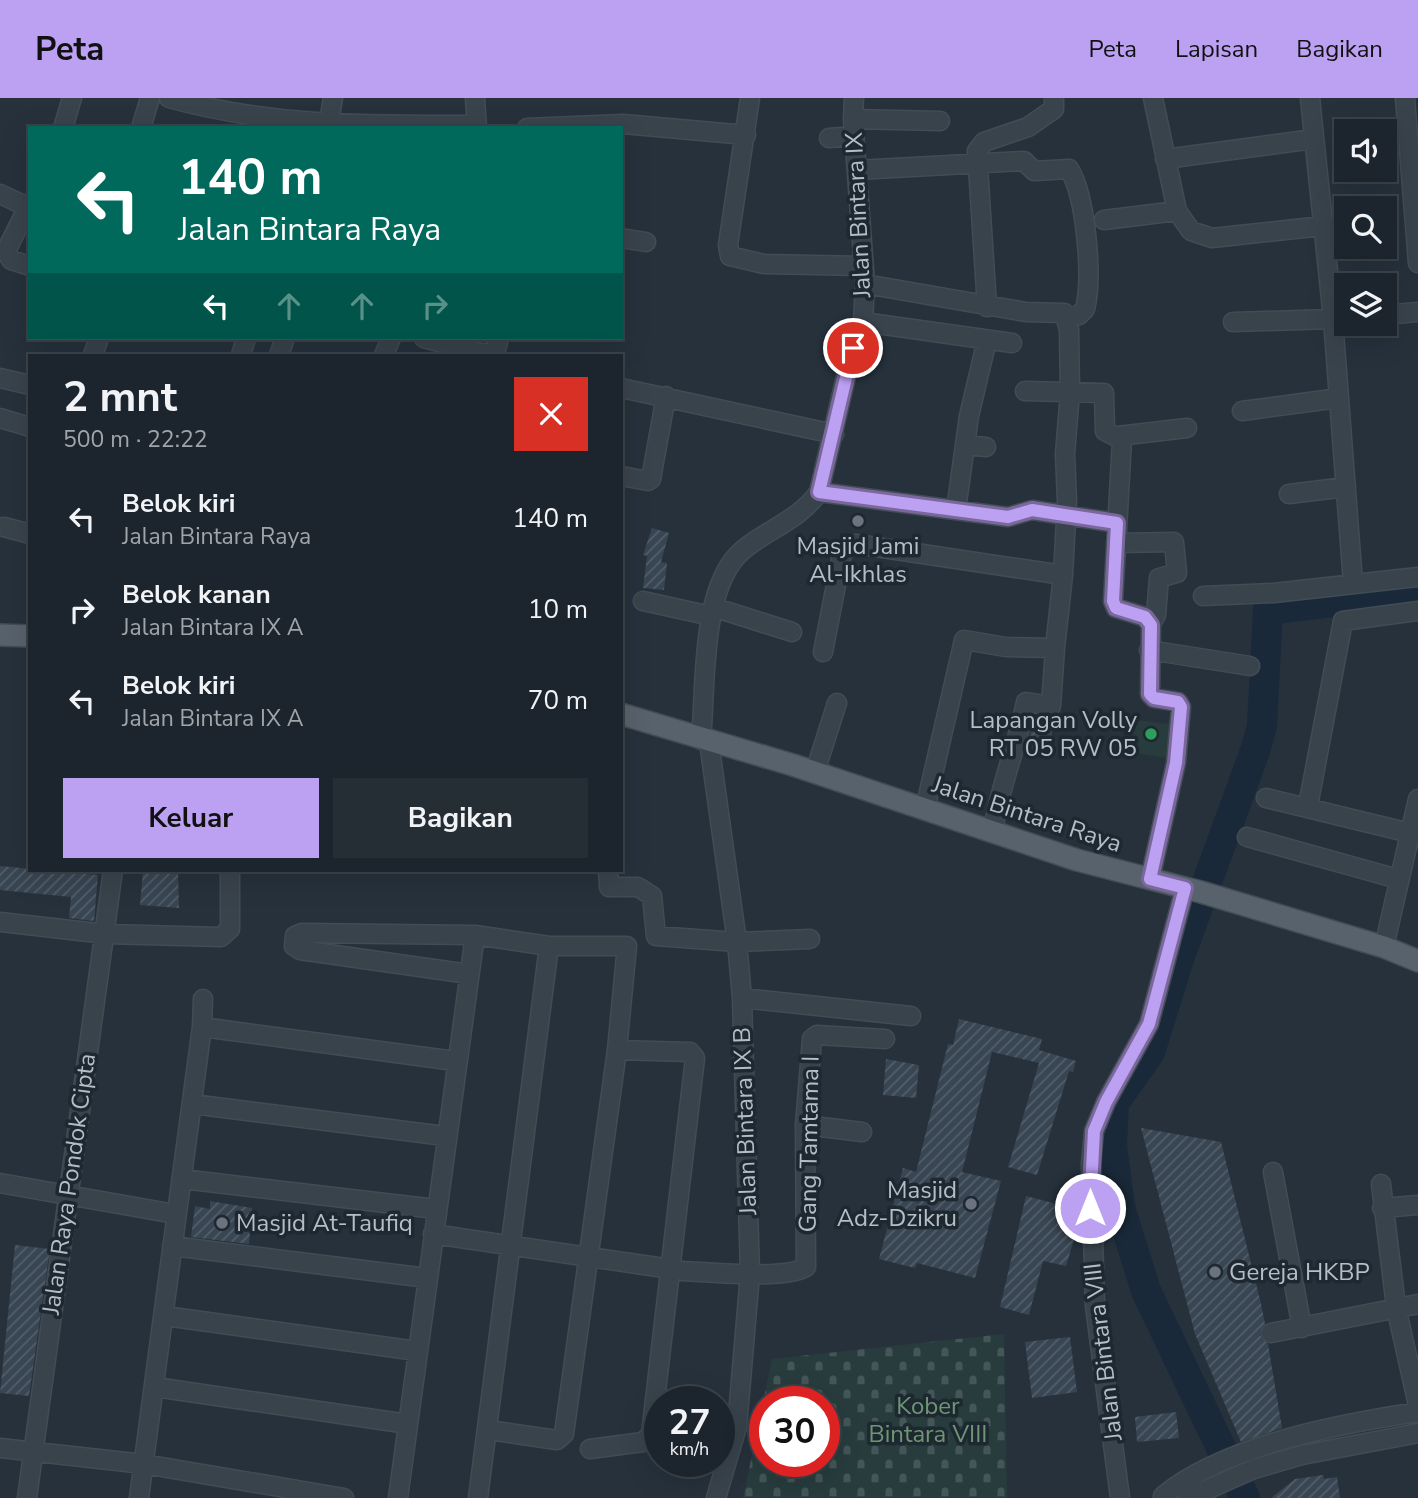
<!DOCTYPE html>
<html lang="id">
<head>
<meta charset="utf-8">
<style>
  :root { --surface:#1c252d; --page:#252d35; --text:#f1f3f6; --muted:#a0a5aa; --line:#3a4249; --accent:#bca0f2 }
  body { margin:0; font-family:"Nunito Sans",sans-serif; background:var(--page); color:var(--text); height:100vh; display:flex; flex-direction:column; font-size:26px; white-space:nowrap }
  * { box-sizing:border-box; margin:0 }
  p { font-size:23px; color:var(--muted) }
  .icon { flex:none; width:38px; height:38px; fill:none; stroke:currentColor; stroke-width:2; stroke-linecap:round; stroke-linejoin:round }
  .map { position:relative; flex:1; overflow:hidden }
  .details { position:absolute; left:28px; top:256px; width:595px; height:518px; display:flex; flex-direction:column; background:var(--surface); border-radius:0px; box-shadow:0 7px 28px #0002,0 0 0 2px var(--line) }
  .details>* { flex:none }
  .hud { position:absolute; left:28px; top:28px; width:595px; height:214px; border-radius:0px; box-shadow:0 7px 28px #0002,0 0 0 2px var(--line); background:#00695c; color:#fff; overflow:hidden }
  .buttons { position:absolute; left:1334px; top:21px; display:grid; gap:14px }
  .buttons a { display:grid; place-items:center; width:63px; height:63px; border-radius:0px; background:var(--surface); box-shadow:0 7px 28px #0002,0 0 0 2px var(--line); font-size:35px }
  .speed { position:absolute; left:644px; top:1288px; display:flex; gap:14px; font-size:35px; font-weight:700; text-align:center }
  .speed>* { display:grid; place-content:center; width:91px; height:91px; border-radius:50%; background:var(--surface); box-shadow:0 7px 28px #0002,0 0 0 2px var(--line); line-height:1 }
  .speed small { font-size:18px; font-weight:400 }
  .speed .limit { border:10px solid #d22; background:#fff; color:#111 }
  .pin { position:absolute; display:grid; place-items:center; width:60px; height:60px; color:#fff; margin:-30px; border:4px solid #fff; border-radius:50%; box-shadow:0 2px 7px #0007 }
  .me { position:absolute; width:77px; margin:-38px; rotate:0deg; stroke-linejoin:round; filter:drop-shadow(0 0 5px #0008) }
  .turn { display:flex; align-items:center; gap:24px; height:147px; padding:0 35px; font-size:32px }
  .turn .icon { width:91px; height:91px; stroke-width:2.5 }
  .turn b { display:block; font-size:49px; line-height:60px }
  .lanes { display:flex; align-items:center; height:66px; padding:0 35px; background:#0003; justify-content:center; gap:35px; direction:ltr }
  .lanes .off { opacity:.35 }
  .round { display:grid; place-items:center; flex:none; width:74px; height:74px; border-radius:0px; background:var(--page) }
  .headline { display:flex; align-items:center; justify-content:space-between; height:119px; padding:0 35px }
  h1 { font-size:42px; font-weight:700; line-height:52px }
  .primary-button { display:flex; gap:14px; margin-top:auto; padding:14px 35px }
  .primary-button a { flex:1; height:80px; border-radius:0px; background:var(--accent); color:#111; font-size:28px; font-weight:700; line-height:80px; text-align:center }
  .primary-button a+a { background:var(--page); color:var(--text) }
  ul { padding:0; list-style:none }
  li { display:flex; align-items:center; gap:21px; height:91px; padding:0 35px }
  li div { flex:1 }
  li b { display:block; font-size:26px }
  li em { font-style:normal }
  header { display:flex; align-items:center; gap:42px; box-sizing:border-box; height:98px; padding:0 35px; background:var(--accent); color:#111 }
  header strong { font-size:33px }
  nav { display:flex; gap:38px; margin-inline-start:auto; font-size:24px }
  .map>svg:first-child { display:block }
</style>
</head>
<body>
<header>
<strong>Peta</strong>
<nav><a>Peta</a><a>Lapisan</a><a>Bagikan</a></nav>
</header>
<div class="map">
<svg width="1418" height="1400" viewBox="0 0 1418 1400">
  <defs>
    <pattern id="cemetery-stones" width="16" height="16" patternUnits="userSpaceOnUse" patternTransform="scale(1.75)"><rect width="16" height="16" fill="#283c3d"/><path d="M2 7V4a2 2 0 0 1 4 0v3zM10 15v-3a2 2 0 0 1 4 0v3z" fill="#455658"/></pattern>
    <pattern id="building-hatch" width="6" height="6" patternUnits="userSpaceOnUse" patternTransform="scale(1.75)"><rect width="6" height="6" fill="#384552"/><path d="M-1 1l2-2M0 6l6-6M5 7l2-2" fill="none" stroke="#535e69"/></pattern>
  </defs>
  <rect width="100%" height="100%" fill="#26313c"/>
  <path fill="url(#cemetery-stones)" fill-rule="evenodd" d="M 1004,1236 L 1007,1400 L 743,1400 L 772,1261 ZM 765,1304 L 824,1304 L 824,1363 L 765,1363 Z"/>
  <path fill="#283c3d" d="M 1128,621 L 1177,627 L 1172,661 L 1123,653 Z"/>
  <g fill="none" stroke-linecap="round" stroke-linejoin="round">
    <path stroke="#1a2939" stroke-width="30" d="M 1245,1400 L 1146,1193 L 1120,1109 L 1112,1048 L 1114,1005 L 1150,954 L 1180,858 L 1255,653 L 1262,628 L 1268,512 L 1418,494"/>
  </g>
  <path fill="url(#building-hatch)" d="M 652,430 L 669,435 L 661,464 L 667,465 L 664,492 L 643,490 L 647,458 L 643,457 Z
    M 1035,617 L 1051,619 L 1053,653 L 1032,652 L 1032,647 L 1027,647 Z
    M 0,768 L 98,777 L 94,823 L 69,820 L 71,799 L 0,792 Z
    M 143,772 L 178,772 L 179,810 L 140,807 Z
    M 959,921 L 1042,941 L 1039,952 L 1076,963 L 1073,974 L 1069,973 L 1037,1077 L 1008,1069 L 1039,965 L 992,954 L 962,1074 L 1001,1083 L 975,1180 L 917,1165 L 915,1170 L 879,1161 L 903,1070 L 916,1074 L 948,946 L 953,947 Z
    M 886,961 L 919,967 L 916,1000 L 883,997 Z
    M 1141,1030 L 1221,1044 L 1261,1206 L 1265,1226 L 1260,1237 L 1268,1246 L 1282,1330 L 1241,1344 L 1195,1236 Z
    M 1026,1098 L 1057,1106 L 1081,1116 L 1081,1119 L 1066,1168 L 1043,1163 L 1029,1217 L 1000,1209 Z
    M 210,1103 L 252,1110 L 249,1146 L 191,1139 L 195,1108 L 210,1111 Z
    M 15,1147 L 50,1151 L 29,1298 L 0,1295 Z
    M 1070,1239 L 1077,1294 L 1032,1300 L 1025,1244 Z
    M 1176,1314 L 1179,1340 L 1137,1344 L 1135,1319 Z
    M 1323,1377 L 1324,1381 L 1337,1379 L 1340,1400 L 1271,1400 L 1295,1381 Z"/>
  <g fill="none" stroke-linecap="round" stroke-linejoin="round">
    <defs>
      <path id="minor" d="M 169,0 C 273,29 370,27 476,27
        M 475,0 L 477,30
        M 750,0 L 728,147 L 730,158 L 764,166 L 864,168
        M 1153,0 L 1177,113 L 1191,133 L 1212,140 L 1323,128
        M 1405,0 L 1418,165
        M 853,21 L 940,23
        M 63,30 L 72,0
        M 141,30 L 150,0
        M 328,30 L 333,0
        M 527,30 L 623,26 L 746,37
        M 829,40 L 854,38
        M 1165,61 L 1314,41
        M 857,72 L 1024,63 L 1034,73 L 1069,71 C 1086,98 1093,179 1085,211 L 1079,217 L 1066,219
        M 0,96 L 30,110
        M 30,105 L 6,153 L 11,162 L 30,168
        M 1104,122 L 1177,113
        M 621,140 L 646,144
        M 987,209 L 977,53 L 984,44 L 1028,29 L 1054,11 L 1054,0
        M 1384,217 L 1418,214
        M 1346,220 L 1333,221 L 1353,485
        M 863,224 L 1012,245
        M 1233,224 L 1333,221 L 1310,0
        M 424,240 L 484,256 L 496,252 L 499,240
        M 93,257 L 99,240
        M 241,257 L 246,240
        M 279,257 L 285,240
        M 384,257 L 391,240
        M 0,280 L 30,287
        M 621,290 L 834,336
        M 1025,293 L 1104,295 L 1105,333 L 1122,342 L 1113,503 L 1116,510 L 1145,519 L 1151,527 L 1150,596 L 1154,600 L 1178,604 L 1181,609 L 1176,665 L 1150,781
        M 1242,313 L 1339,300
        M 0,320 L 30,329
        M 1118,338 L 1187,330
        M 965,347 L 986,349
        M 621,378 L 648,383 L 651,381 L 666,298
        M 819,394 L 1008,419 L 1032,412 L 1117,425
        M 1289,396 L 1346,389
        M 956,412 L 969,318 L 987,242
        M 4,429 L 30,436
        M 1116,445 L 1174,444 L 1177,475 L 1159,480 L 1156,517 L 1151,526
        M 1203,498 L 1274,495 L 1418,479
        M 643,503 L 711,518
        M 713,509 L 792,534
        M 1055,550 L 1063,477
        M 1149,552 L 1250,568
        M 823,554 L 842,456 L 849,447 L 856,446 L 1063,477 L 1067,403 L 1065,356 L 1070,294 L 1069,231 L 1064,215 L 1026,214 L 865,186
        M 701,642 C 706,590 700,487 743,452 C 768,431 799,422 819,394 L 851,257 L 863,224 L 865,186 L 853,21 L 854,0
        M 709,644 L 737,844 L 742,900 L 750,1176 L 737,1329 L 716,1400
        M 815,674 L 837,605
        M 1266,700 L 1410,735
        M 1308,708 L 1343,523 L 1418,513
        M 925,711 L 964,542 L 1006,549 L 1055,550 L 1051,608 L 1026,604 C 1017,648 1000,688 993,732
        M 1247,739 L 1398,781
        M 608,772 L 609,789 L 638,789 L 652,798 L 656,838 L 737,844 L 810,841
        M 0,824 L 106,836 L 221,839 L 230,831 L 230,772
        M 1384,849 L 1418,701
        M 469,876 L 300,852 L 294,848 L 295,838 L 302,835 L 475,837 L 549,848 L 627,848 L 617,952 L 564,1336 L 557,1342 L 489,1332
        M 742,900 L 911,918
        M 202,929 L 455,963
        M 192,1006 L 445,1038
        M 805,1027 L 862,1034
        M 1273,1074 L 1302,1230
        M 182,1081 L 436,1111
        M 0,1085 L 175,1116
        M 1381,1086 L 1396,1209 L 1418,1307
        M 1382,1110 L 1418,1107
        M 433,1136 L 671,1171
        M 172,1148 L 427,1180
        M 683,1173 C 709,1174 786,1182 806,1169 L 805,1027 L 812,941 L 817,937 L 885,941
        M 165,1218 L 417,1253
        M 1271,1235 L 1418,1206
        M 155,1289 L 408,1326
        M 0,1350 L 144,1366 L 344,1400
        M 590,1351 L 643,1344 L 651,1336 L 695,960 L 690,954 L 617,952
        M 1163,1398 C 1225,1347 1340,1326 1418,1314
        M 27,1400 L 113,772
        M 139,1400 C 160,1243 180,1086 202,929 L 203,901
        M 398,1400 L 475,837
        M 478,1400 L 549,848
        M 1120,1400 L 1095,1208 L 1091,1066 L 1094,1033 L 1106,1004 L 1149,926 L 1185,790
        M 1188,1400 L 1254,1371 L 1302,1357 L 1418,1335"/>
      <path id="major" d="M 0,537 L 30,538
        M 621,616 L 793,667 L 1077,762 L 1201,794 L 1384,849 L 1418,863"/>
    </defs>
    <use href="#minor" stroke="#424c55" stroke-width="21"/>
    <use href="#major" stroke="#424c55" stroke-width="24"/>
    <use href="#minor" stroke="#39434c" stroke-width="18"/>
    <use href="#major" stroke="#58626c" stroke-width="21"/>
  </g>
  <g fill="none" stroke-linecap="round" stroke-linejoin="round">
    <defs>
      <path id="route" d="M 853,250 L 819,394 L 1008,419 L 1032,412 L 1117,425 L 1113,503 L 1116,510 L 1145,519 L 1151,527 L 1150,596 L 1154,600 L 1178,604 L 1181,609 L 1176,665 L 1150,781 L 1185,790 L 1149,926 L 1106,1004 L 1094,1033 L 1090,1110"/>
    </defs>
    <use href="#route" stroke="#7a689d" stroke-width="18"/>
    <use href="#route" stroke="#bca0f2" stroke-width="12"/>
  </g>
  <g fill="#6b7280" stroke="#1e2831" stroke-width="2.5">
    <circle cx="858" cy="423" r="7"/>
    <circle cx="971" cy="1106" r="7"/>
    <circle cx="222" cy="1125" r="7"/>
    <circle cx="1215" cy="1174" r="7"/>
  </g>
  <circle fill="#2e9e5b" stroke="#1e2831" stroke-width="2.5" cx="1151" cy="636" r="7"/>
  <g text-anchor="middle" stroke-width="7" stroke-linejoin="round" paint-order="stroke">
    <g font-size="24" fill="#b5bec7" stroke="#1e2831">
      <text transform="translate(858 117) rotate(-93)" y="8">Jalan Bintara IX</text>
      <text transform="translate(1027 716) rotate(18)" y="8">Jalan Bintara Raya</text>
      <text transform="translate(745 1023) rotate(-92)" y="8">Jalan Bintara IX B</text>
      <text transform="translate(809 1046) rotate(-89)" y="8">Gang Tamtama I</text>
      <text transform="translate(69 1086) rotate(-82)" y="8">Jalan Raya Pondok Cipta</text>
      <text transform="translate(1103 1254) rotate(-97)" y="8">Jalan Bintara VIII</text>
    </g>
    <g font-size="24" fill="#b5bec7" stroke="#1e2831" text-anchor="end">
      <text x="858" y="456" text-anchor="middle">Masjid Jami<tspan x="858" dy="28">Al-Ikhlas</tspan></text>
      <text x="1137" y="630">Lapangan Volly<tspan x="1137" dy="28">RT 05 RW 05</tspan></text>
      <text x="957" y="1100">Masjid<tspan x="957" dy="28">Adz-Dzikru</tspan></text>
      <text x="236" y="1133" text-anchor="start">Masjid At-Taufiq</text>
      <text x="1229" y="1182" text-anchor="start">Gereja HKBP</text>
    </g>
    <g font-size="24" fill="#6e9675" stroke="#1e2831">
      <text x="928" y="1316">Kober<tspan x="928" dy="28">Bintara VIII</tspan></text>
    </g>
  </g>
</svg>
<div class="buttons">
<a><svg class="icon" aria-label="sound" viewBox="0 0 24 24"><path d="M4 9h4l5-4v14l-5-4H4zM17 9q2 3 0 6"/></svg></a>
<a><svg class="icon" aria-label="search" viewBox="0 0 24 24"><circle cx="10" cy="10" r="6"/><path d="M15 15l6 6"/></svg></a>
<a><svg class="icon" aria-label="layers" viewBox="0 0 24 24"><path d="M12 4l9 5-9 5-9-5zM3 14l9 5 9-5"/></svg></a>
</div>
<div class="speed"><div>27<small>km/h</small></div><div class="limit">30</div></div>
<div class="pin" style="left:853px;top:250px;background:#d93025"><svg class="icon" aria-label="arrive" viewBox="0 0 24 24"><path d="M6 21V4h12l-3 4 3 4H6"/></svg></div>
<svg class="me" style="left:1090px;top:1110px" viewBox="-20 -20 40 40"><circle r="17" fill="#bca0f2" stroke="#fff" stroke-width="3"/><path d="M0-11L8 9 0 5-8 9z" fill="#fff"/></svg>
<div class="hud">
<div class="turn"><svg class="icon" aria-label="left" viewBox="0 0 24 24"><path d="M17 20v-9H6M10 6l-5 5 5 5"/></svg><div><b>140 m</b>Jalan Bintara Raya</div></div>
<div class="lanes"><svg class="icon" aria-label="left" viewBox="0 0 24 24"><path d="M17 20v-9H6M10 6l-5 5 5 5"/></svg><svg class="icon off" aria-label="ahead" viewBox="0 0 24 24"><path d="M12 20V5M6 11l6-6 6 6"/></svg><svg class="icon off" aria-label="ahead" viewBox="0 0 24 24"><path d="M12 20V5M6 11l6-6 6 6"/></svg><svg class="icon off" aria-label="right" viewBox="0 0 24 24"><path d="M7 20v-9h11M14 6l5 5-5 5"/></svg></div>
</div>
<section class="details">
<div class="headline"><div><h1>2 mnt</h1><p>500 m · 22:22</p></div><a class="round" style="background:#d93025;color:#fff"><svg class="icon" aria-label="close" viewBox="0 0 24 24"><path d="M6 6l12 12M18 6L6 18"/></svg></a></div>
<ul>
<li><svg class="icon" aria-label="left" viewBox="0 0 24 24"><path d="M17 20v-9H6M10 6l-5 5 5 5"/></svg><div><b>Belok kiri</b><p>Jalan Bintara Raya</p></div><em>140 m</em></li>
<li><svg class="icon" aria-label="right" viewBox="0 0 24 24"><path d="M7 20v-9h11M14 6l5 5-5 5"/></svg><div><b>Belok kanan</b><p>Jalan Bintara IX A</p></div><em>10 m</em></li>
<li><svg class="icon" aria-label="left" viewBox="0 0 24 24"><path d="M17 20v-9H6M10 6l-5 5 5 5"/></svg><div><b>Belok kiri</b><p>Jalan Bintara IX A</p></div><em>70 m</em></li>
</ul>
<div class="primary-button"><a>Keluar</a><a>Bagikan</a></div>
</section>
</div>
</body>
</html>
